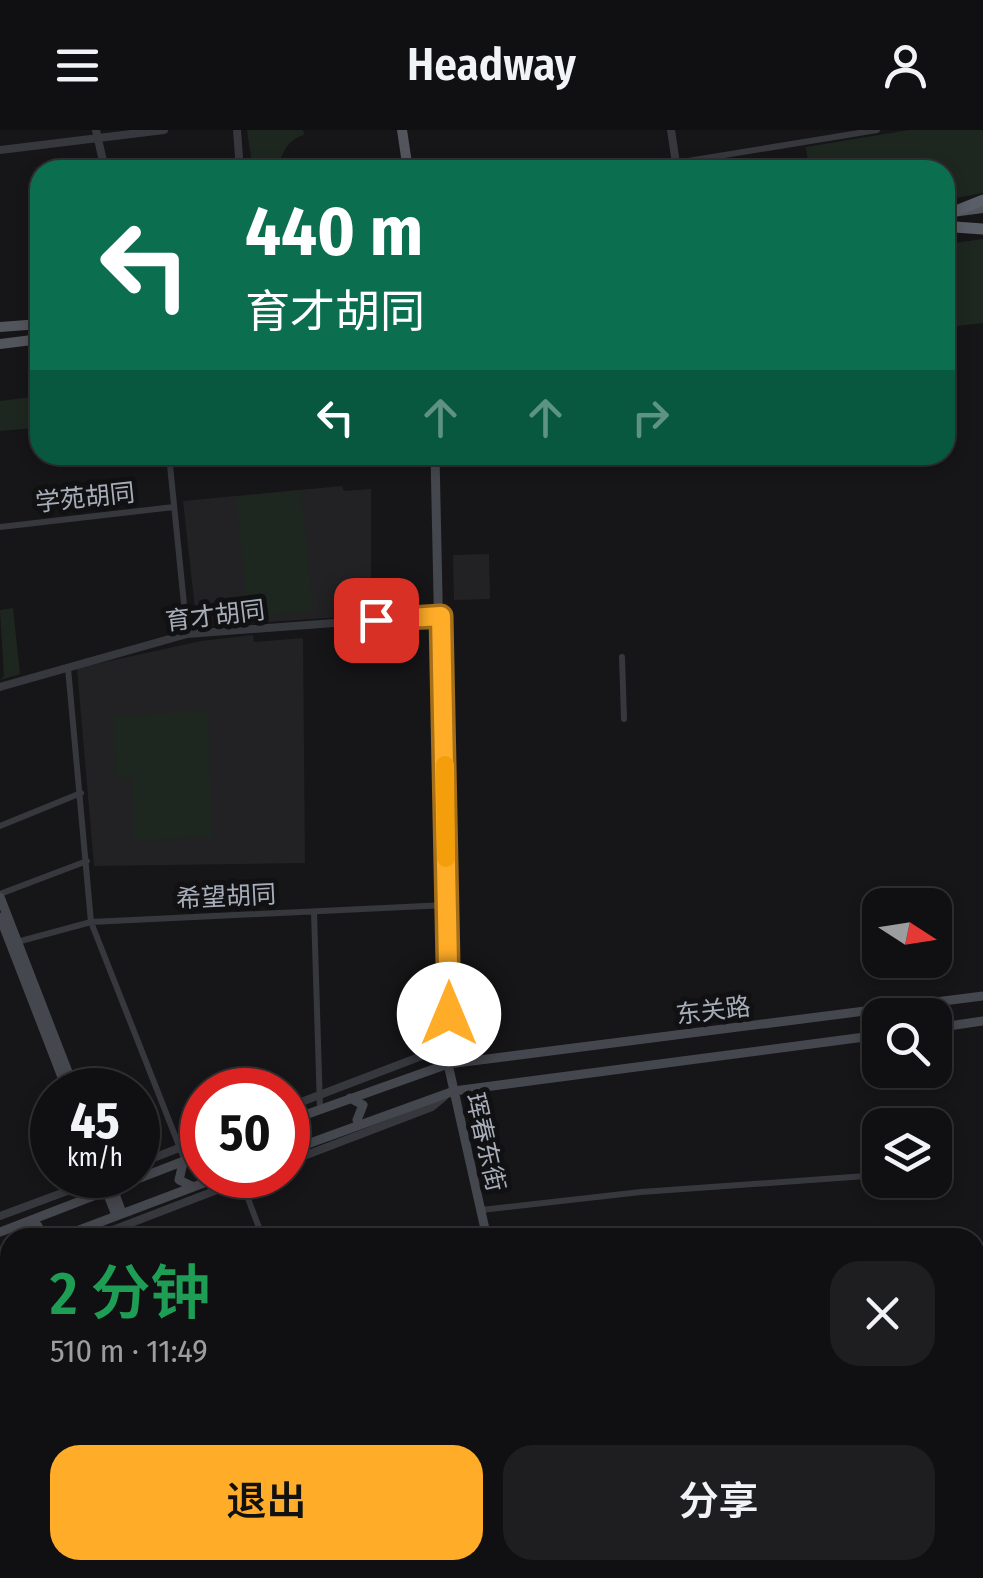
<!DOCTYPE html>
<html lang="zh">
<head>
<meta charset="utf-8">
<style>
  :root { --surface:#101012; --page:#1e1e20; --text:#f1f3f6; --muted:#9c9d9f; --line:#303032; --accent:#ffac28 }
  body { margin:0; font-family:"Fira Sans Condensed","Noto Sans SC",sans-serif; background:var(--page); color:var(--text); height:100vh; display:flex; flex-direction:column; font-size:38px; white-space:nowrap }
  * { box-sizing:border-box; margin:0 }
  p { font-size:32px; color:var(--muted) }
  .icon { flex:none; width:55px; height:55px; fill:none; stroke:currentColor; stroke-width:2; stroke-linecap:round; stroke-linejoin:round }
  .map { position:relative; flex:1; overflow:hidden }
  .panel { position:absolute; left:0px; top:1098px; width:985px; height:352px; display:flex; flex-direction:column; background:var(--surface); border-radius:30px 30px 0 0; box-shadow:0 5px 15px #0003,0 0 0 2px var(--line) }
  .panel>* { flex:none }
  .guide { position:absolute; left:30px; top:30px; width:925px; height:305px; border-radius:30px; box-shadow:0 5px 15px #0003,0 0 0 2px var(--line); background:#0b6e4f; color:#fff; overflow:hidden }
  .needle { width:65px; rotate:102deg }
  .tools { position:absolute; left:862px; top:758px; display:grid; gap:20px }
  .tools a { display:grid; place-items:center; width:90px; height:90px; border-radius:20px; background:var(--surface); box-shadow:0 5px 15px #0003,0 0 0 2px var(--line); font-size:50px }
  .speed { position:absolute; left:30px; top:938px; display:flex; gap:20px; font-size:50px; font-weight:700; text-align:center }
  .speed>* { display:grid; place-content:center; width:130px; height:130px; border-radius:50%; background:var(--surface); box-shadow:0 5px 15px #0003,0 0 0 2px var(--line); line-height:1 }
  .speed small { font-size:25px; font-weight:400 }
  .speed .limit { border:15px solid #d22; background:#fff; color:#111 }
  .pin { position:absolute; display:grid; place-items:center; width:85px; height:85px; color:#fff; margin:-42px; border-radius:20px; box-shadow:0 5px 15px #0006 }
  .me { position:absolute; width:110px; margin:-55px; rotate:0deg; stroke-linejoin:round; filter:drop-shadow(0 0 8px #0008) }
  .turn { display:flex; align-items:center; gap:35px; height:210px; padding:0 50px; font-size:45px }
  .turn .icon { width:130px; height:130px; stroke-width:2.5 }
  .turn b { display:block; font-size:70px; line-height:85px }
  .lanes { display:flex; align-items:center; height:95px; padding:0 50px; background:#0003; justify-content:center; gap:50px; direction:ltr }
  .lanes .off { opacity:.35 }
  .round { display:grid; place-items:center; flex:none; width:105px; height:105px; border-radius:30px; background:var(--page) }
  .overview { display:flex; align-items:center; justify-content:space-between; height:170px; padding:0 50px }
  h1 { font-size:60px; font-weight:600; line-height:75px; color:#1e9e55 }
  .primary-button { display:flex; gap:20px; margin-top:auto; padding:20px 50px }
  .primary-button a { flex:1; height:115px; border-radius:30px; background:var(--accent); color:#111; font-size:40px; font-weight:600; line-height:115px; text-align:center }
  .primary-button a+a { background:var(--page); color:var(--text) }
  header { display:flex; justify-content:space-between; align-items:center; height:130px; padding:0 50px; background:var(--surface); font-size:45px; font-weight:600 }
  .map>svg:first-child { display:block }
</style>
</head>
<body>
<header><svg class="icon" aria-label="menu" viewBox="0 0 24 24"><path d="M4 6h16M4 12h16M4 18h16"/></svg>Headway<svg class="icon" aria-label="person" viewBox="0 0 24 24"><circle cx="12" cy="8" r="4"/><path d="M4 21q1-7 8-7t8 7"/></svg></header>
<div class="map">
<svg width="983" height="1448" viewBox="0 0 983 1448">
  <rect width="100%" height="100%" fill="#161618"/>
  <path fill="#222225" d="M 342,356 L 344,361 L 371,359 L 371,485 L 197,497 L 183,371 Z
    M 489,424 L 490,469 L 454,470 L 453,425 Z
    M 253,505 L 254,512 L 303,508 L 305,733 L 94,736 L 77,538 L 201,511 Z"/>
  <path fill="#1e271f" d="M 247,0 L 303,0 L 304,5 C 290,8 283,21 279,34 L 253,40 Z
    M 909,0 L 983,0 L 983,63 L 945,70 L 945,40 L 809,40 L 806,17 Z
    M 983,109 L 983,193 L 957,196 L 947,114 Z
    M 31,267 L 34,298 L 0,301 L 0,271 Z
    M 301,360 L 313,480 L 248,488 L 236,367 Z
    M 13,478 L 20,544 L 0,550 L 4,546 L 0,480 Z
    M 208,581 L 212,707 L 134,710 L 132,647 L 115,647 L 113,586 Z"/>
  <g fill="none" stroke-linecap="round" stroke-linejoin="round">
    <path stroke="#2b363d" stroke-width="11" d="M 975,1199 L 983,1196"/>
    <path stroke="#37383e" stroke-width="6" d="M 676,33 L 877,0
      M 169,325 L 187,504
      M 0,397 L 174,377
      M 622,527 L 624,589
      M 68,538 L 91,792 L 185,1031
      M 0,696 L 81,663
      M 0,764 L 87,731
      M 314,782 L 320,978
      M 17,812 L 91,792 L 446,775
      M 239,1045 L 263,1108
      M 481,1080 L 641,1062 L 880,1045
      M 0,1328 L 10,1330
      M 484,1448 L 516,1440"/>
    <path stroke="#37383e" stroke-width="8" d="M 96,0 L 105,40
      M 237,0 L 240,40
      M 671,0 L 677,40
      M 0,20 L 164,0
      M 0,557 L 187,504 L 441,485
      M 288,977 L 427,924 L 448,934
      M 288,1032 L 432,977 L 444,967
      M 138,1034 L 202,1009
      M 0,1086 L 105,1047
      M 92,1108 L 256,1045
      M 0,1143 L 10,1139"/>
    <path stroke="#45474e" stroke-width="9" d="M 435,325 L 448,934 L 487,1108
      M 0,767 L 75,960
      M 0,787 L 67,960
      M 935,898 L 983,891
      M 350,968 L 363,975 L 357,990
      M 288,991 L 448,934 L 983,866
      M 288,1021 L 454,961 L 880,905
      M 183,1033 L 179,1050 L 192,1056
      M 100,1045 L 116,1085
      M 108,1045 L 122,1083
      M 25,1093 L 38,1096 L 42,1108
      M 0,1102 L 202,1024
      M 58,1108 L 225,1045
      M 0,1131 L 10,1127
      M 562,1440 L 564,1448"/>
    <path stroke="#53555d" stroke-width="10" d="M 402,0 L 408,40
      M 945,83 L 983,78
      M 0,197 L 40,194
      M 0,214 L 40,209"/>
    <path stroke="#5a5e66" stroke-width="11" d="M 953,82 L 983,70
      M 955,97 L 983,99"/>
  </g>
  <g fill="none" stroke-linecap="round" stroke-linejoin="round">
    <defs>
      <path id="route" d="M 376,490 L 441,486 L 449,884"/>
    </defs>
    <use href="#route" stroke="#a6701a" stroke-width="25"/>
    <use href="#route" stroke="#ffac28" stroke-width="18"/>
    <path stroke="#f59e0b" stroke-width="18" d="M 445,635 L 446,728"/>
  </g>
  <g text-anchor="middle" stroke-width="10" stroke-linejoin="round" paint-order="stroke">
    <g font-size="25" fill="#a7aeb9" stroke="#111113">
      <text transform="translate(85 367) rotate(-6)" y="9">学苑胡同</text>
      <text transform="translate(215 485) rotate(-7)" y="9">育才胡同</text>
      <text transform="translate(226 766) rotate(-3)" y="9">希望胡同</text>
      <text transform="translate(713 880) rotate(-7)" y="9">东关路</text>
      <text transform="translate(486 1012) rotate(77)" y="9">珲春东街</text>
    </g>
  </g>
</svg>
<div class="tools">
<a><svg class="needle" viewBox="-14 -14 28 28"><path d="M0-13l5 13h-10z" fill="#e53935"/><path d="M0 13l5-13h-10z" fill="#9c9d9f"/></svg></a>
<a><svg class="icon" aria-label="search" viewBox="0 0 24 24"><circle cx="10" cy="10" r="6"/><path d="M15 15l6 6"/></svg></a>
<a><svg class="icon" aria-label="layers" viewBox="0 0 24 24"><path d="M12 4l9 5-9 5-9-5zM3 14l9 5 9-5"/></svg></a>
</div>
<div class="speed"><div>45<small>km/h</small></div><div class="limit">50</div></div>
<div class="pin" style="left:376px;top:490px;background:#d93025"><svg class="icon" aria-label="arrive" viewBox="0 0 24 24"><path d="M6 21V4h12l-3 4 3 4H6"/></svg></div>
<svg class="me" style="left:449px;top:884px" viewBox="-20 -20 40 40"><circle r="19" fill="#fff"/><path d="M0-13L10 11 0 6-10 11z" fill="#ffac28"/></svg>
<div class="guide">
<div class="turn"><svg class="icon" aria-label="left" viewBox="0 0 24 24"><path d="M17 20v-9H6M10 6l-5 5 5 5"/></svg><div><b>440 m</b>育才胡同</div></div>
<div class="lanes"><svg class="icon" aria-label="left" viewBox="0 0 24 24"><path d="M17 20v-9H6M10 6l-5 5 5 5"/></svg><svg class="icon off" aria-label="ahead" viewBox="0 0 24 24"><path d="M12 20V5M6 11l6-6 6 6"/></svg><svg class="icon off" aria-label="ahead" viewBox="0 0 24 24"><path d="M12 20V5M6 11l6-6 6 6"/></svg><svg class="icon off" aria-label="right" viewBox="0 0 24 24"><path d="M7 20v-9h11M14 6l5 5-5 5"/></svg></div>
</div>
<section class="panel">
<div class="overview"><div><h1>2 分钟</h1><p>510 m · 11:49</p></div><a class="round"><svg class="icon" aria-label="close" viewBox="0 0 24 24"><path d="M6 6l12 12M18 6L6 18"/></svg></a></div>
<div class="primary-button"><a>退出</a><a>分享</a></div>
</section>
</div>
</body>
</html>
